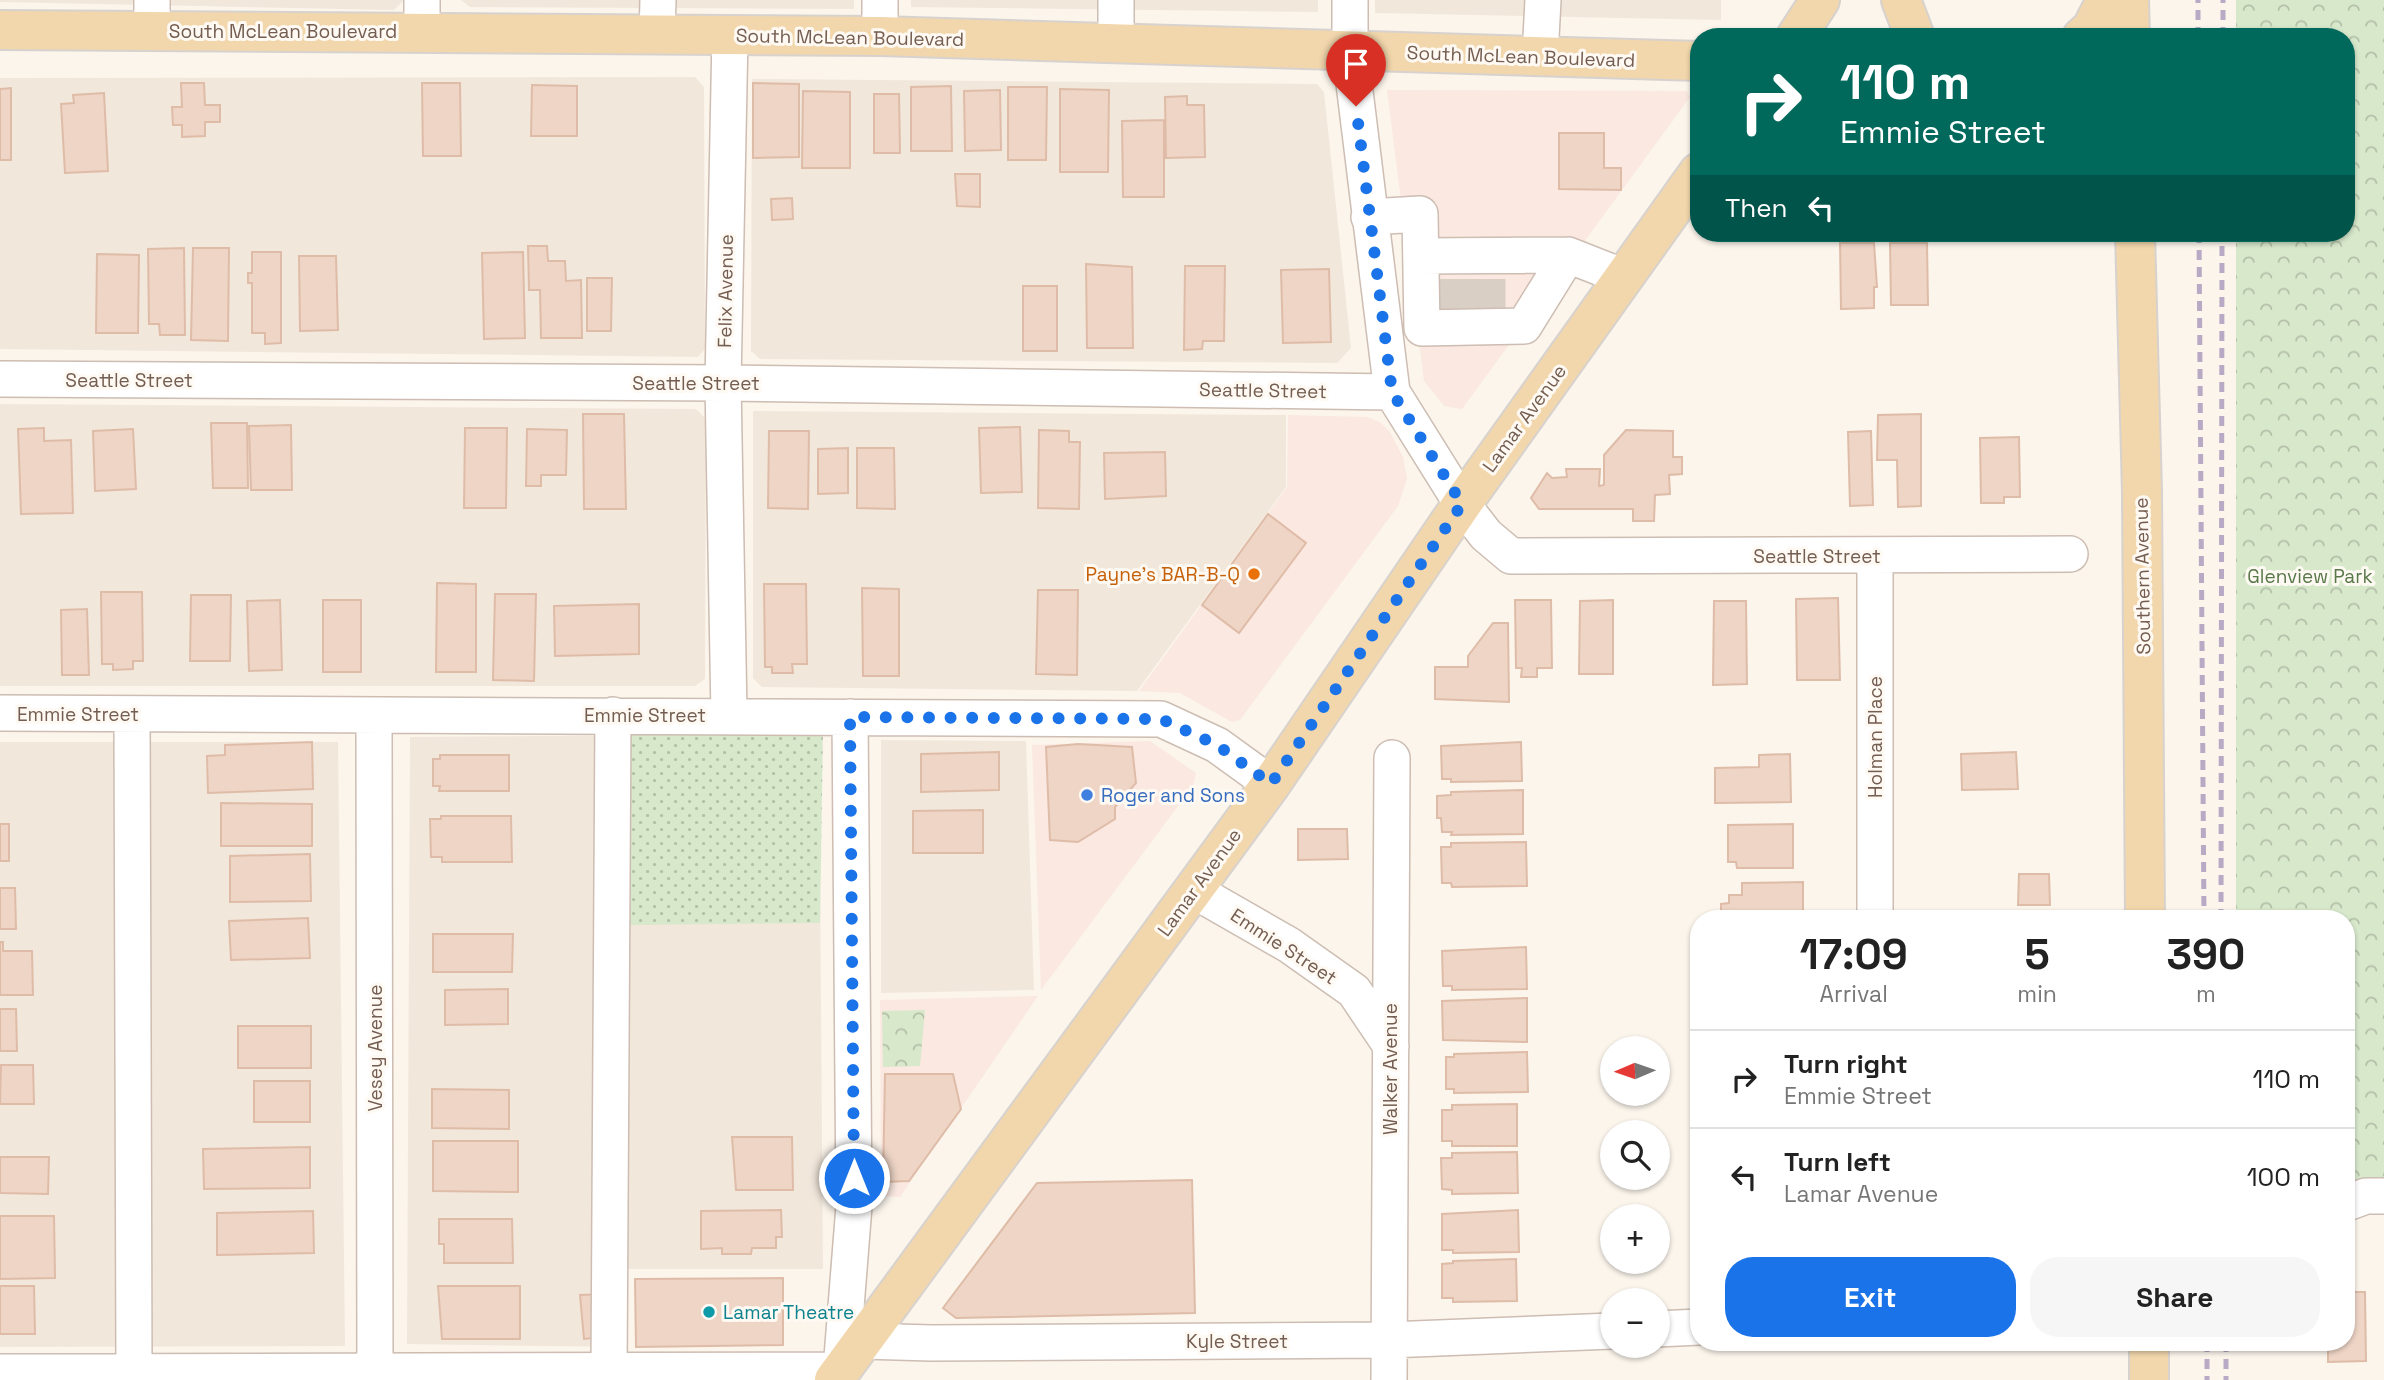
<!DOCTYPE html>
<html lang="en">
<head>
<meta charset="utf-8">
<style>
  :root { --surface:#fff; --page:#f6f6f6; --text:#222; --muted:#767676; --line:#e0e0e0; --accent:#1a73e8 }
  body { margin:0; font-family:"Space Grotesk",sans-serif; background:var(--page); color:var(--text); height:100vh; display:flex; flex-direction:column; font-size:26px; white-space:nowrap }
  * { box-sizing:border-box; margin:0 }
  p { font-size:23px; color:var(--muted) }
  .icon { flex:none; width:38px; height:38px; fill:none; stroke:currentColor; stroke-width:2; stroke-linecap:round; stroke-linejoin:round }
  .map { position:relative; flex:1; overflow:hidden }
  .panel { position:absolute; left:1690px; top:910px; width:665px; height:441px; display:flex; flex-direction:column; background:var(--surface); border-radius:28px; box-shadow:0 2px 5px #0004 }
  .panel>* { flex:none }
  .guide { position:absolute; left:1690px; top:28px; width:665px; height:214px; border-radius:28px; box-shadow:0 2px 5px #0004; background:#00695c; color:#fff; overflow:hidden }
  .needle { width:46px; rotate:268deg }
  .tools { position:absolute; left:1600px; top:1036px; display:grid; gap:14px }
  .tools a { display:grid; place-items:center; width:70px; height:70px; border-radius:50%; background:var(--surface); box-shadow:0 2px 5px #0004; font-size:35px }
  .pin { position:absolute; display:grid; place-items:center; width:60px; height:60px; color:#fff; margin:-72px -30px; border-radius:50% 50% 50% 0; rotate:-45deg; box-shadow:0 0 7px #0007 }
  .pin .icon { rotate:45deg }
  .me { position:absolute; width:77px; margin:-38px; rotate:0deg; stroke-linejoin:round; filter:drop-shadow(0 0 5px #0008) }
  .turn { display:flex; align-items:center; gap:24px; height:147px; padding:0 35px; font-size:32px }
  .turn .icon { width:91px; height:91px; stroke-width:2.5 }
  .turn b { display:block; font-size:49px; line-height:60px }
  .then { display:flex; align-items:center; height:66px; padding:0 35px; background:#0003; gap:14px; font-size:26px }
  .eta { display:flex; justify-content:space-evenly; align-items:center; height:119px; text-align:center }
  .eta b { font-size:42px; font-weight:800; line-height:49px }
  .primary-button { display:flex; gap:14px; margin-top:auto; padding:14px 35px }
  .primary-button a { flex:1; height:80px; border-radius:28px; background:var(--accent); color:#fff; font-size:28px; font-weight:800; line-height:80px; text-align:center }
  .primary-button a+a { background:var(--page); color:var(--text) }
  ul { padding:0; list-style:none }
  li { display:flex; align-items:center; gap:21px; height:98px; padding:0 35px; border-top:2px solid var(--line) }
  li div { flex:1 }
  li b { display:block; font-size:26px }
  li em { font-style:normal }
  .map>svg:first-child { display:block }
</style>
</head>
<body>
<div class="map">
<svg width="2384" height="1380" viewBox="0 0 2384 1380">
  <defs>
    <pattern id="grass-dots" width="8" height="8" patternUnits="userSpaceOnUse" patternTransform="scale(1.75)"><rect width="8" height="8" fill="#d7e8cb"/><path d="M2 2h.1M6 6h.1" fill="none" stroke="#b3bfa7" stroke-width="1.8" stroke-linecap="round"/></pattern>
    <pattern id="park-crowns" width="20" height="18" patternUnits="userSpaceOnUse" patternTransform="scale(1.75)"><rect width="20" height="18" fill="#d7e8cb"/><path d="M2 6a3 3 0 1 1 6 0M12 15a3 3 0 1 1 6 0" fill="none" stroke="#b3bfa7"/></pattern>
  </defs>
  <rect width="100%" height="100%" fill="#fbf5ec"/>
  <path fill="#f2e7db" d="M 0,0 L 404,0 L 394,10 L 0,2 Z
    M 461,0 L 854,0 L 854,9 L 470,7 Z
    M 911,0 L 1318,0 L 1318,12 L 911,7 Z
    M 1375,0 L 1721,0 L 1721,20 L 1375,13 Z
    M 695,77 L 704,87 L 705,349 L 698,357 L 0,349 L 0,78 Z
    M 752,79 L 1317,84 L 1324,92 L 1351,348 L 1337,363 L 760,359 L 751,351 Z
    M 0,404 L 696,409 L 706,419 L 705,679 L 695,686 L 0,686 Z
    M 753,411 L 1286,415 L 1286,487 L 1137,691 L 762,687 L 753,678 Z
    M 819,734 L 823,1269 L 627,1269 L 626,1347 L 407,1344 L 410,737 Z
    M 881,740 L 1026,741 L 1034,990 L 881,993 Z
    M 0,742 L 338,742 L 345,1346 L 0,1347 Z"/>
  <path fill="#fae8e1" d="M 1387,90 L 1686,91 L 1690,97 L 1462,409 L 1444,406 L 1424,381 Z
    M 1288,415 L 1367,417 L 1380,422 L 1390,432 L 1403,457 L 1407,479 L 1398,506 L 1240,720 L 1232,722 L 1180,693 L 1139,691 L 1287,487 Z
    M 1150,741 L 1196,773 L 1193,786 L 1041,990 L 1032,745 Z
    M 1038,996 L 900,1197 L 881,1196 L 880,1000 Z"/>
  <path fill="url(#grass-dots)" d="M 823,729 L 820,923 L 628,925 L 627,731 Z"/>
  <path fill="url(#park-crowns)" d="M 2236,0 L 2384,0 L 2384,1203 L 2347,1204 L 2347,919 L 2236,919 L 2236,233 L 2347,233 L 2347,37 L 2236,37 Z
    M 925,1010 L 920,1066 L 883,1067 L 882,1011 Z"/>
  <path fill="#eed5c6" stroke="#dfbca8" stroke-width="2" d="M 181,83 L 204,83 L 205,105 L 220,105 L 220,122 L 205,122 L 205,136 L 182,137 L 182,125 L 173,125 L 172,107 L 182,107 Z
    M 422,83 L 460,83 L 461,156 L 423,156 Z
    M 753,83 L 799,84 L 799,157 L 753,158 Z
    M 532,85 L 577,86 L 577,136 L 531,136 Z
    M 951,86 L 952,151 L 911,151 L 911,87 Z
    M 1008,87 L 1047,87 L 1046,160 L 1008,160 Z
    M 11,88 L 11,160 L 0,160 L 0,89 Z
    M 1060,89 L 1109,90 L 1108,172 L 1060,172 Z
    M 1000,90 L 1001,150 L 965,151 L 964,91 Z
    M 803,91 L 850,92 L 850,168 L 802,168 Z
    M 104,93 L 108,171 L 65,173 L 61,104 L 74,103 L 73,95 Z
    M 874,94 L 899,94 L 900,153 L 874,153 Z
    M 1187,96 L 1187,105 L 1204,105 L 1205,157 L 1166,158 L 1165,97 Z
    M 1164,120 L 1164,197 L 1123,197 L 1122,121 Z
    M 1559,133 L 1604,133 L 1604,168 L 1621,168 L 1621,190 L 1559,189 Z
    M 955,174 L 980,174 L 980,207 L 957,206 Z
    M 792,198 L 793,219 L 772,220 L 771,199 Z
    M 1840,243 L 1874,243 L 1877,287 L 1874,287 L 1874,308 L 1841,309 Z
    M 1890,243 L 1927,243 L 1928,305 L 1891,305 Z
    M 528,246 L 547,246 L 548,261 L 565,261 L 566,281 L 581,280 L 582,338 L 541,338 L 540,290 L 529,290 Z
    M 184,248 L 185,335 L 160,335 L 159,324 L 149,324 L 148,249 Z
    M 193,248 L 229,248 L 228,341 L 191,340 Z
    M 252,252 L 281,252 L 281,343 L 265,344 L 265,333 L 252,333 L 252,283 L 248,283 L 248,273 L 252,273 Z
    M 523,252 L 525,338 L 484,339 L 482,253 Z
    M 97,254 L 139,255 L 138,333 L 96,333 Z
    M 299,256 L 336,256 L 338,330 L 300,331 Z
    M 1086,264 L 1132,267 L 1133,348 L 1087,348 Z
    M 1185,266 L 1225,266 L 1224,341 L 1203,341 L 1202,349 L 1184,350 Z
    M 1329,269 L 1331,342 L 1283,343 L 1281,270 Z
    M 587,278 L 612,278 L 611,331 L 587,331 Z
    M 1023,286 L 1057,286 L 1057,351 L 1023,351 Z
    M 583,414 L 624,414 L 626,509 L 584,509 Z
    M 1921,414 L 1921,506 L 1898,507 L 1897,460 L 1877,460 L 1878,415 Z
    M 211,423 L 247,423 L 248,488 L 213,488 Z
    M 291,425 L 292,490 L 251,490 L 249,426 Z
    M 1020,427 L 1022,492 L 981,493 L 979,428 Z
    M 44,428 L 44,441 L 71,440 L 73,513 L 21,514 L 18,429 Z
    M 465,428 L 507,428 L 506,508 L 464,508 Z
    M 133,429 L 136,489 L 95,491 L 93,431 Z
    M 527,429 L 567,430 L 566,475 L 541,475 L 541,486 L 526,486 Z
    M 1039,430 L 1069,431 L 1069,442 L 1080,442 L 1079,509 L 1038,508 Z
    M 1626,430 L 1673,431 L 1673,457 L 1682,457 L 1682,474 L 1669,475 L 1670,494 L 1655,495 L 1654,521 L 1633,521 L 1633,509 L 1539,509 L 1531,498 L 1547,473 L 1552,478 L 1567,477 L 1566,469 L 1600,469 L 1599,486 L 1604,485 L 1604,455 Z
    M 769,431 L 809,431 L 808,509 L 768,508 Z
    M 1871,431 L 1873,505 L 1850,506 L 1848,432 Z
    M 2019,437 L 2020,497 L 2004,497 L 2004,503 L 1981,503 L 1980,438 Z
    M 848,448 L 848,493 L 818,494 L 818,449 Z
    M 857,448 L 894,448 L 895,509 L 857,508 Z
    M 1165,452 L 1166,496 L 1105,499 L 1104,453 Z
    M 1268,514 L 1306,543 L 1239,633 L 1202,605 Z
    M 437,583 L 476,584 L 476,672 L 436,672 Z
    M 764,584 L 806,584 L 807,664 L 792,664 L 793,673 L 772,673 L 772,667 L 765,667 Z
    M 862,588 L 899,589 L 899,676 L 863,676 Z
    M 1038,590 L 1078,590 L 1077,675 L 1036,674 Z
    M 101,592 L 142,592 L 143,661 L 133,661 L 133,669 L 113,670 L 113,664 L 102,664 Z
    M 495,594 L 536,594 L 534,681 L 493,680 Z
    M 191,595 L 231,595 L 230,661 L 190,661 Z
    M 1838,598 L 1840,680 L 1797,680 L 1796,599 Z
    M 280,600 L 282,670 L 249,671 L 247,601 Z
    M 323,600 L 361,600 L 361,672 L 323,672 Z
    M 1515,600 L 1551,600 L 1552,668 L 1537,668 L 1537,677 L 1521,677 L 1522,668 L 1516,668 Z
    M 1613,600 L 1613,674 L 1579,674 L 1580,601 Z
    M 1714,601 L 1746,601 L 1747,684 L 1713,685 Z
    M 639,604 L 639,654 L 555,656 L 554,606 Z
    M 87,609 L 89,675 L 62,675 L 61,610 Z
    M 1493,623 L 1508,623 L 1509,702 L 1435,699 L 1435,667 L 1468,667 L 1468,656 Z
    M 312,742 L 313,789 L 208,793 L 207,756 L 225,755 L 225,745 Z
    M 1521,742 L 1522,781 L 1451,782 L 1451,779 L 1442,779 L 1441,746 Z
    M 1078,744 L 1132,747 L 1136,783 L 1115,807 L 1115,819 L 1078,842 L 1050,840 L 1046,747 Z
    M 999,752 L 999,790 L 921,792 L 921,754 Z
    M 2016,752 L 2018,789 L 1962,790 L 1961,754 Z
    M 1790,754 L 1791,802 L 1715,803 L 1715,768 L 1759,767 L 1759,755 Z
    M 440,755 L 509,755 L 509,791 L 439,791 L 440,786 L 433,786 L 433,759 L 440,759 Z
    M 1523,790 L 1523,834 L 1451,835 L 1452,832 L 1442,832 L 1441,818 L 1437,818 L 1437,796 L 1451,795 L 1451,792 Z
    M 221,803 L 312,804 L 312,846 L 221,846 Z
    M 983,810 L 983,853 L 913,853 L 913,811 Z
    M 441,816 L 511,816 L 512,862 L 442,862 L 442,857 L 431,857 L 430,819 L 441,819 Z
    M 0,824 L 9,824 L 9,861 L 0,861 Z
    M 1793,824 L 1793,868 L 1737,868 L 1736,862 L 1728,862 L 1728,825 Z
    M 1298,829 L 1347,829 L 1348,859 L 1298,860 Z
    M 1526,842 L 1527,886 L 1452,887 L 1451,883 L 1442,883 L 1441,847 L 1451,847 L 1451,843 Z
    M 310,854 L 311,901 L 230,902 L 230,856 Z
    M 2019,874 L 2049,874 L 2050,905 L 2018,905 Z
    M 1803,882 L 1803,919 L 1721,919 L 1721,904 L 1729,903 L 1729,895 L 1742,895 L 1742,883 Z
    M 0,888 L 15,888 L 16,929 L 0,929 Z
    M 308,918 L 310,958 L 231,960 L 229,921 Z
    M 433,934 L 513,934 L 512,972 L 433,972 Z
    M 0,942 L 3,942 L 3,951 L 32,951 L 33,995 L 0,995 Z
    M 1526,947 L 1527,989 L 1452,990 L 1452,986 L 1443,986 L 1442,951 Z
    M 508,989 L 508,1024 L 445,1025 L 445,990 Z
    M 1527,998 L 1527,1042 L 1443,1040 L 1442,1001 Z
    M 0,1009 L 16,1009 L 17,1051 L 0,1051 Z
    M 238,1026 L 311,1026 L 311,1068 L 238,1068 Z
    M 1527,1052 L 1528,1092 L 1454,1093 L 1454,1089 L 1446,1089 L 1446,1057 L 1454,1057 L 1454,1054 Z
    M 1,1065 L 33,1065 L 34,1104 L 0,1104 Z
    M 885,1074 L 953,1074 L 961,1109 L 909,1181 L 883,1182 Z
    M 254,1081 L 310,1081 L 310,1122 L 254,1122 Z
    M 432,1089 L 509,1090 L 509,1129 L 432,1128 Z
    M 1517,1104 L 1517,1146 L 1452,1146 L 1452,1141 L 1442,1141 L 1442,1110 L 1452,1110 L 1452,1105 Z
    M 732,1137 L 792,1137 L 793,1190 L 736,1190 Z
    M 433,1141 L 518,1141 L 518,1192 L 433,1191 Z
    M 310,1147 L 310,1188 L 204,1189 L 203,1149 Z
    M 1517,1152 L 1518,1193 L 1452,1194 L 1452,1190 L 1442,1189 L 1441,1158 L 1452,1158 L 1452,1153 Z
    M 0,1157 L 49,1157 L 48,1194 L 0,1193 Z
    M 1192,1180 L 1195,1313 L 956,1318 L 943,1308 L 1037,1183 Z
    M 781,1210 L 782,1237 L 776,1237 L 776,1248 L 752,1248 L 751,1254 L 722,1254 L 722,1248 L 701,1249 L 701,1211 Z
    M 1518,1210 L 1519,1252 L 1453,1253 L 1453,1250 L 1442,1250 L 1442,1214 Z
    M 313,1211 L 314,1253 L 217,1255 L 217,1213 Z
    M 0,1216 L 54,1216 L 55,1278 L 0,1279 Z
    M 439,1219 L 512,1219 L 513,1263 L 444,1263 L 444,1244 L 439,1244 Z
    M 1516,1259 L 1517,1301 L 1453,1302 L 1453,1298 L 1442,1298 L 1442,1264 L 1453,1263 L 1453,1261 Z
    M 783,1278 L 783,1345 L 636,1347 L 635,1279 Z
    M 0,1286 L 34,1286 L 35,1334 L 0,1334 Z
    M 438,1286 L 520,1286 L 520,1339 L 442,1339 Z
    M 2347,1292 L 2365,1292 L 2366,1361 L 2328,1362 L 2328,1342 L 2347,1342 Z
    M 604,1294 L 603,1337 L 584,1339 L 580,1295 Z"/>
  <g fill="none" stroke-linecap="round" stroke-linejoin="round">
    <path stroke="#d9cfc5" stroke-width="35" stroke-dasharray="35 18" stroke-linecap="butt" d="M 1454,279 L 1454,309
      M 1488,279 L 1488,309"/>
    <defs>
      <path id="minor" d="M 1116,0 L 1116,44
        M 1350,0 L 1350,51 L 1392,392 L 1462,504 L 1486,535 L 1511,556 L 2070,554
        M 152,30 L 152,0
        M 422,32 L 422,0
        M 657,34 L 658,0
        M 880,36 L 880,0
        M 1540,56 L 1543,0
        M 1369,217 L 1420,214 L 1422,328 L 1524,326 L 1568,255 L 1421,256
        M 1568,255 L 1624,277
        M 0,379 L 723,383 L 1392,392
        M 0,713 L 1161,719 L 1217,745 L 1271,784
        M 132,715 L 134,1372
        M 729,715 L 723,383 L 730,35
        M 374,717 L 375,1380
        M 1193,890 L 1289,945 L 1354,991 L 1391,1046
        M 1875,919 L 1875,556
        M 2347,1203 L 2366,1196 L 2384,1196
        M 1657,1329 L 1699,1327
        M 863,1341 L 931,1343 L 1389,1340 L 1612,1331
        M 609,1371 L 613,715
        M 0,1372 L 841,1370 L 854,1206 L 850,717
        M 1389,1380 L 1392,758"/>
      <path id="major" d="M 1901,0 L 1915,37
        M 2129,0 L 2130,37
        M 0,30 L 880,36 L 1699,61
        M 1796,37 L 1820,0
        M 2082,37 L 2092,28 L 2106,0
        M 2135,233 L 2142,492 L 2145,919
        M 2149,1342 L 2149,1380
        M 834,1380 L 1271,784 L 1462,504 L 1699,172"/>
    </defs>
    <use href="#minor" stroke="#cdbdb2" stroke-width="38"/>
    <use href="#major" stroke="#d8d2ce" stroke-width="42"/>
    <use href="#minor" stroke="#fff" stroke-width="35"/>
    <use href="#major" stroke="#f2d7ac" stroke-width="38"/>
    <path stroke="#b8aac5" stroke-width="5" stroke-dasharray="10 7" stroke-linecap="butt" d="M 2198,37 L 2198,0
      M 2223,37 L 2223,0
      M 2199,233 L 2204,919
      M 2221,919 L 2222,233
      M 2207,1342 L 2207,1380
      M 2226,1342 L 2226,1380"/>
  </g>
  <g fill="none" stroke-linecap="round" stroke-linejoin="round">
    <path stroke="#1a73e8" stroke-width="12" stroke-dasharray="0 21.6" d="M 854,1178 L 850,717 L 1161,719 L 1217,745 L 1271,784 L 1462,504 L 1392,392 L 1356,106"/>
  </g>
  <circle fill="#e8710a" stroke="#fef9f2" stroke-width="2.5" cx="1254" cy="574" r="7"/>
  <circle fill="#3f7fe0" stroke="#fef9f2" stroke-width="2.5" cx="1087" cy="795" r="7"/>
  <circle fill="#0f9aa8" stroke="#fef9f2" stroke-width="2.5" cx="709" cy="1312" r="7"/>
  <g text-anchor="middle" stroke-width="6" stroke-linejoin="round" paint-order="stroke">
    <g font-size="19" fill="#745d51" stroke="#fef9f2">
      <text x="283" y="38">South McLean Boulevard</text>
      <text transform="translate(850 37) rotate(1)" y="7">South McLean Boulevard</text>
      <text transform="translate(1521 56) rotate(2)" y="7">South McLean Boulevard</text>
      <text transform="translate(725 291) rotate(-89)" y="7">Felix Avenue</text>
      <text x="129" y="387">Seattle Street</text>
      <text x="696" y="390">Seattle Street</text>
      <text transform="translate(1263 390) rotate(1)" y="7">Seattle Street</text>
      <text transform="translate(1524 418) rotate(-54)" y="7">Lamar Avenue</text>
      <text x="1817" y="563">Seattle Street</text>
      <text transform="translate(2142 576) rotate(-91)" y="7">Southern Avenue</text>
      <text x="78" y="721">Emmie Street</text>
      <text x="645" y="722">Emmie Street</text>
      <text transform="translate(1875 737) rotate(-90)" y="7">Holman Place</text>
      <text transform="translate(1199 882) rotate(-54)" y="7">Lamar Avenue</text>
      <text transform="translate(1284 946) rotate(33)" y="7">Emmie Street</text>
      <text transform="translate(375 1048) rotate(-90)" y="7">Vesey Avenue</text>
      <text transform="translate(1390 1069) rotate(-90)" y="7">Walker Avenue</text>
      <text x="1237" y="1348">Kyle Street</text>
    </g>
    <g font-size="19" fill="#c56008" stroke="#fef9f2" text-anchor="end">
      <text x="1240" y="581">Payne's BAR-B-Q</text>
    </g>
    <g font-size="19" fill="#58784a" stroke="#fef9f2">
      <text x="2310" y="583">Glenview Park</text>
    </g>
    <g font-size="19" fill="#366cbe" stroke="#fef9f2" text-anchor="start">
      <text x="1101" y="802">Roger and Sons</text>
    </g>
    <g font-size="19" fill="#0d838f" stroke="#fef9f2" text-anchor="start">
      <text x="723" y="1319">Lamar Theatre</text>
    </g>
  </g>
</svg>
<div class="tools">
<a><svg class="needle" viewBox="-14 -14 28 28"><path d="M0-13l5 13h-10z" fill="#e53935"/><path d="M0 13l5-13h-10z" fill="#767676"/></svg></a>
<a><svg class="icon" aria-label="search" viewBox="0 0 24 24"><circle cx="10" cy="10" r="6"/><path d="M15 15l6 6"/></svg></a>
<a>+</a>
<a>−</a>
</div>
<div class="pin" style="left:1356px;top:106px;background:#d93025"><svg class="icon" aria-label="arrive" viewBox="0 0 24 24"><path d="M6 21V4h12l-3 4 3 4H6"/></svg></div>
<svg class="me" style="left:854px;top:1178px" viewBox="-20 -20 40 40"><circle r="17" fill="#1a73e8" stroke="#fff" stroke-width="3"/><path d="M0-11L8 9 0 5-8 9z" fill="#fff"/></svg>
<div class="guide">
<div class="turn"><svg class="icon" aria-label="right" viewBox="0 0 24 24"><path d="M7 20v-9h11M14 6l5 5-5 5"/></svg><div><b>110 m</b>Emmie Street</div></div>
<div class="then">Then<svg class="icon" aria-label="left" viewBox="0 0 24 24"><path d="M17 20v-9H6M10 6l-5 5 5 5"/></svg></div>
</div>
<section class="panel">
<div class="eta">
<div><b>17:09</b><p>Arrival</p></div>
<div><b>5</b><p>min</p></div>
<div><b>390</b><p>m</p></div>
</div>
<ul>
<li><svg class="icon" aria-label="right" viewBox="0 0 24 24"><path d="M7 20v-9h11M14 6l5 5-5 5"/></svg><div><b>Turn right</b><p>Emmie Street</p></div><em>110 m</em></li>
<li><svg class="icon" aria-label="left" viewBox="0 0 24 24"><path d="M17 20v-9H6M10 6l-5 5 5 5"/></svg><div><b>Turn left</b><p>Lamar Avenue</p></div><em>100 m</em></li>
</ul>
<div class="primary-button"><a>Exit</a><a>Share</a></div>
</section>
</div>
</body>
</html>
